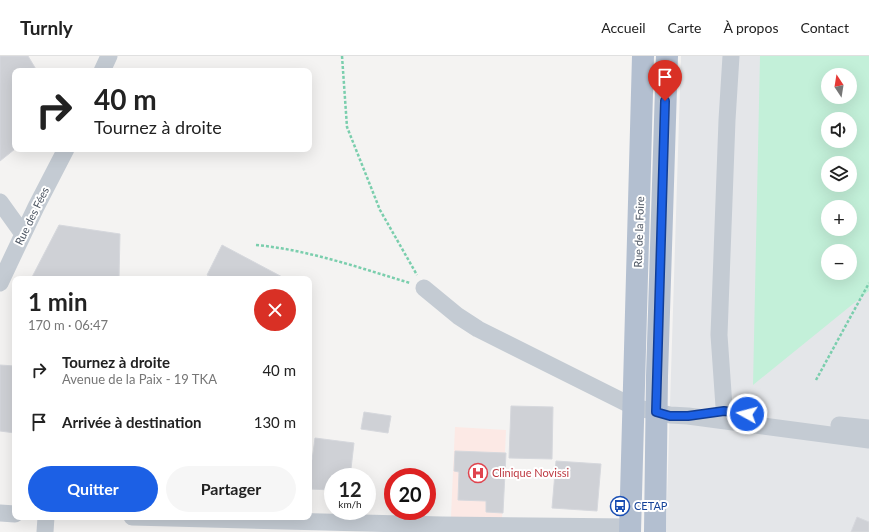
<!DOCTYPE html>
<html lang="fr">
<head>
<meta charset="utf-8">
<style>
  :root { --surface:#fff; --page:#f6f6f6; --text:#222; --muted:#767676; --line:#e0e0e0; --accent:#1c60e5 }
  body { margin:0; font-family:Lato,sans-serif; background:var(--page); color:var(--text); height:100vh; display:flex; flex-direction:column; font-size:15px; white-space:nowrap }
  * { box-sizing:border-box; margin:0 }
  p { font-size:13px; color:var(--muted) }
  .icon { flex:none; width:22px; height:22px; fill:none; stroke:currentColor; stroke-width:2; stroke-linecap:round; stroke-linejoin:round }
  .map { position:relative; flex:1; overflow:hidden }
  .panel { position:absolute; left:12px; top:220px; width:300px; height:244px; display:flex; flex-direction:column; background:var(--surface); border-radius:8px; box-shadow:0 4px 16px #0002 }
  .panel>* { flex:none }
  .guide { position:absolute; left:12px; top:12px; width:300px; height:84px; border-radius:8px; box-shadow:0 4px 16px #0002; background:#fff; color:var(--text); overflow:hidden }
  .needle { width:26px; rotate:348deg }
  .tools { position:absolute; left:821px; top:12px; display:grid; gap:8px }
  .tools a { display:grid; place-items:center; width:36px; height:36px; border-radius:50%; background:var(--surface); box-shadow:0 4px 16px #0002; font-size:20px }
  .speed { position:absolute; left:324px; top:412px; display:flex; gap:8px; font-size:20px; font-weight:700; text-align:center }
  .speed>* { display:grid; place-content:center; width:52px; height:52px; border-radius:50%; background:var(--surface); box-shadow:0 4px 16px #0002; line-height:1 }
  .speed small { font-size:10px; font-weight:400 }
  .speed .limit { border:6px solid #d22; background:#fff; color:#111 }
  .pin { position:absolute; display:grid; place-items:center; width:34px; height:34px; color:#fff; margin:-41px -17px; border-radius:50% 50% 50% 0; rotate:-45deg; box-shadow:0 0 4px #0007 }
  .pin .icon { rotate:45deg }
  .me { position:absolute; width:44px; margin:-22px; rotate:277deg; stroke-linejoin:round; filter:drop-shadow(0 0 3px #0008) }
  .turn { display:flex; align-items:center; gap:14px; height:84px; padding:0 16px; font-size:18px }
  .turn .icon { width:52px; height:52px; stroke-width:2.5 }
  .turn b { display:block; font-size:28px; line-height:34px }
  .round { display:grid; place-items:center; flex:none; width:42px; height:42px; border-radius:21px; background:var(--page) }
  .overview { display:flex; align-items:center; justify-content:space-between; height:68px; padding:0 16px }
  h1 { font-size:24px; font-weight:700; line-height:30px }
  .action { display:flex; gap:8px; margin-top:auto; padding:8px 16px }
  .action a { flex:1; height:46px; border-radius:24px; background:var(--accent); color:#fff; font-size:16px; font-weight:700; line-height:46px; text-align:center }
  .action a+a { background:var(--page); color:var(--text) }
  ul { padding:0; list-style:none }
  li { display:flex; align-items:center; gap:12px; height:52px; padding:0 16px }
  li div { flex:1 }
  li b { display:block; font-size:15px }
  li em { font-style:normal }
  header { display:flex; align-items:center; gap:24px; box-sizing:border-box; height:56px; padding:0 20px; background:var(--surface); border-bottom:1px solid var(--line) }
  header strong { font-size:19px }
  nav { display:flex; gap:22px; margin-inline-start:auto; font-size:14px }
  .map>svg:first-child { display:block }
</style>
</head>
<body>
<header>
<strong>Turnly</strong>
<nav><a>Accueil</a><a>Carte</a><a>À propos</a><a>Contact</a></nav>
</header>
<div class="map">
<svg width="869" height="476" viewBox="0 0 869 476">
  <rect width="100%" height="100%" fill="#f4f3f2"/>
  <path fill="#fce9e5" d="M 455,371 L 506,374 L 502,463 L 451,461 Z"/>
  <path fill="#e4e6e9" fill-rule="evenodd" d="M 681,0 L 869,0 L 869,476 L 666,476 ZM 828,19 L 850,19 L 850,41 L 828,41 ZM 828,63 L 850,63 L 850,85 L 828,85 ZM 828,107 L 850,107 L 850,129 L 828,129 ZM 828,151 L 850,151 L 850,173 L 828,173 ZM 828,195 L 850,195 L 850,217 L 828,217 Z"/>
  <path fill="#c3f0d9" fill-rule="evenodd" d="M 760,0 L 869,0 L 869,235 L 753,329 ZM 828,19 L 850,19 L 850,41 L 828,41 ZM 828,63 L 850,63 L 850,85 L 828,85 ZM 828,107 L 850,107 L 850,129 L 828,129 ZM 828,151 L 850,151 L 850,173 L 828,173 ZM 828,195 L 850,195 L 850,217 L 828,217 Z"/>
  <path fill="#cfd1d6" stroke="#d6d8dd" d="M 0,0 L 28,0 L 37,15 L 15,15 L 15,93 L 0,105 Z
    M 59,169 L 120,178 L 119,223 L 31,223 Z
    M 222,189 L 286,223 L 215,223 L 207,219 Z
    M 0,309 L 15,310 L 15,377 L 0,375 Z
    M 511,350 L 553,351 L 552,403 L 509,402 Z
    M 364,356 L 391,360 L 388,377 L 361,373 Z
    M 315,382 L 354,387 L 350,421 L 333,421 L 333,434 L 309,433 L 309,404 L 312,404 Z
    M 455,395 L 506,397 L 503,457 L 486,456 L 486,445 L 458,444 L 459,416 L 454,415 Z
    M 556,405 L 601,408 L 597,455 L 552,452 Z
    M 857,461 L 869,466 L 869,476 L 851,476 Z"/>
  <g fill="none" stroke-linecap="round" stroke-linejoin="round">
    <path stroke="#7acead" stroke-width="2.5" stroke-dasharray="3 2" stroke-linecap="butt" d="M 342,0 L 347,71 L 380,154 L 417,219
      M 256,189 C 309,194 360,212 410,227
      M 816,324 L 869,227"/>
    <path stroke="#c4cbd3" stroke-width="17" d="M 102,15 L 109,0
      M 0,146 L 23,178
      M 0,227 L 36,151 L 66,93
      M 424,232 L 458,260 L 478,273 L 634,351 L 670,359 L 688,360 L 869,384
      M 725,365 L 719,279 L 727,64 L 731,0
      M 839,369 L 869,372
      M 0,457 L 15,458
      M 132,461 L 442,469 L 630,471
      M 45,476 L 46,461"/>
    <path stroke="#b3bfd0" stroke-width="22" d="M 630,476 L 643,0
      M 655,476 L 657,320 L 667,0"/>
  </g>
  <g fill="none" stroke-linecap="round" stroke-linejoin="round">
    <defs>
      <path id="route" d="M 665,45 L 656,356 L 670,360 L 688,360 L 724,355 L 747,358"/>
    </defs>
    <use href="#route" stroke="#123e95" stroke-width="10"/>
    <use href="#route" stroke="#1c60e5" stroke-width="7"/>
  </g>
  <defs>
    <symbol id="hospital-ring" viewBox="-11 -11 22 22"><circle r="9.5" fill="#fff" stroke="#e0444e" stroke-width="1.5"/><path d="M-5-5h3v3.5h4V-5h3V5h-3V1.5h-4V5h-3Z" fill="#e0444e"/></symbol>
    <symbol id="bus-ring" viewBox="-11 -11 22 22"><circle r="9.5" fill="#fff" stroke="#1a4fb4" stroke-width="1.5"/><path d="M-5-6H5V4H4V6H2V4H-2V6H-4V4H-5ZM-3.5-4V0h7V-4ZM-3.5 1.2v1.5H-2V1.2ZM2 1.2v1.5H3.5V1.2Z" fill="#1a4fb4"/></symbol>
  </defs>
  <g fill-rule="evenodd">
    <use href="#hospital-ring" x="467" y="406" width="22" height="22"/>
    <use href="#bus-ring" x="609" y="439" width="22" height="22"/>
  </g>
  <g text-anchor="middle" stroke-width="4" stroke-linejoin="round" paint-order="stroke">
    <g font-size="11" fill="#4a5360" stroke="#fff">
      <text transform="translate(32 160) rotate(-64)" y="4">Rue des Fées</text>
      <text transform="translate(639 176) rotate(-88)" y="4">Rue de la Foire</text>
    </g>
    <g font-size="11" fill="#be3a42" stroke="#fff" text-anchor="start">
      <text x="492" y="421">Clinique Novissi</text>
    </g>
    <g font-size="11" fill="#164399" stroke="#fff" text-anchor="start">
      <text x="634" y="454">CETAP</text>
    </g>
  </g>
</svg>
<div class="tools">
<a><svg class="needle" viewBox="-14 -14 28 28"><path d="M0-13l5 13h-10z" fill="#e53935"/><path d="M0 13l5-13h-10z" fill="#767676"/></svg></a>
<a><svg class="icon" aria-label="sound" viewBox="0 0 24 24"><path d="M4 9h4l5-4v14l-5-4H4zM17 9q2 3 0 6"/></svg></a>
<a><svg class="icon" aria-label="layers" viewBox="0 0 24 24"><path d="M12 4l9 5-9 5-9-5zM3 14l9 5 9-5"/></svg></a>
<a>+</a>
<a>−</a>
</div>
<div class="speed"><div>12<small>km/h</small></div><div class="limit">20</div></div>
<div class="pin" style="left:665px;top:45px;background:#d93025"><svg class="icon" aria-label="arrive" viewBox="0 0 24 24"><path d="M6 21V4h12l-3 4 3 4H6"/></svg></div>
<svg class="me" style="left:747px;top:358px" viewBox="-20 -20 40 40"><circle r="17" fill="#1c60e5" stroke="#fff" stroke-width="3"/><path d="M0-11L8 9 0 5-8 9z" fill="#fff"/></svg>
<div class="guide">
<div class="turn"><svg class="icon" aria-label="right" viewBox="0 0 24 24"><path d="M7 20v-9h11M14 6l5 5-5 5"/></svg><div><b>40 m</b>Tournez à droite</div></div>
</div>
<section class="panel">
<div class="overview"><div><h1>1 min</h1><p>170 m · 06:47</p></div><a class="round" style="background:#d93025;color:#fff"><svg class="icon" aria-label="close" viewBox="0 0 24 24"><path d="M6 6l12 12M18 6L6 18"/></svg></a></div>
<ul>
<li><svg class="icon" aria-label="right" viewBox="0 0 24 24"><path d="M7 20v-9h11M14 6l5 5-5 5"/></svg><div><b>Tournez à droite</b><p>Avenue de la Paix - 19 TKA</p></div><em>40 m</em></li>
<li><svg class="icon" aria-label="arrive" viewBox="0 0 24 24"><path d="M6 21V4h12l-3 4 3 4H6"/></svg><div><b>Arrivée à destination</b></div><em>130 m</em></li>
</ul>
<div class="action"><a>Quitter</a><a>Partager</a></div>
</section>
</div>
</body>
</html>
